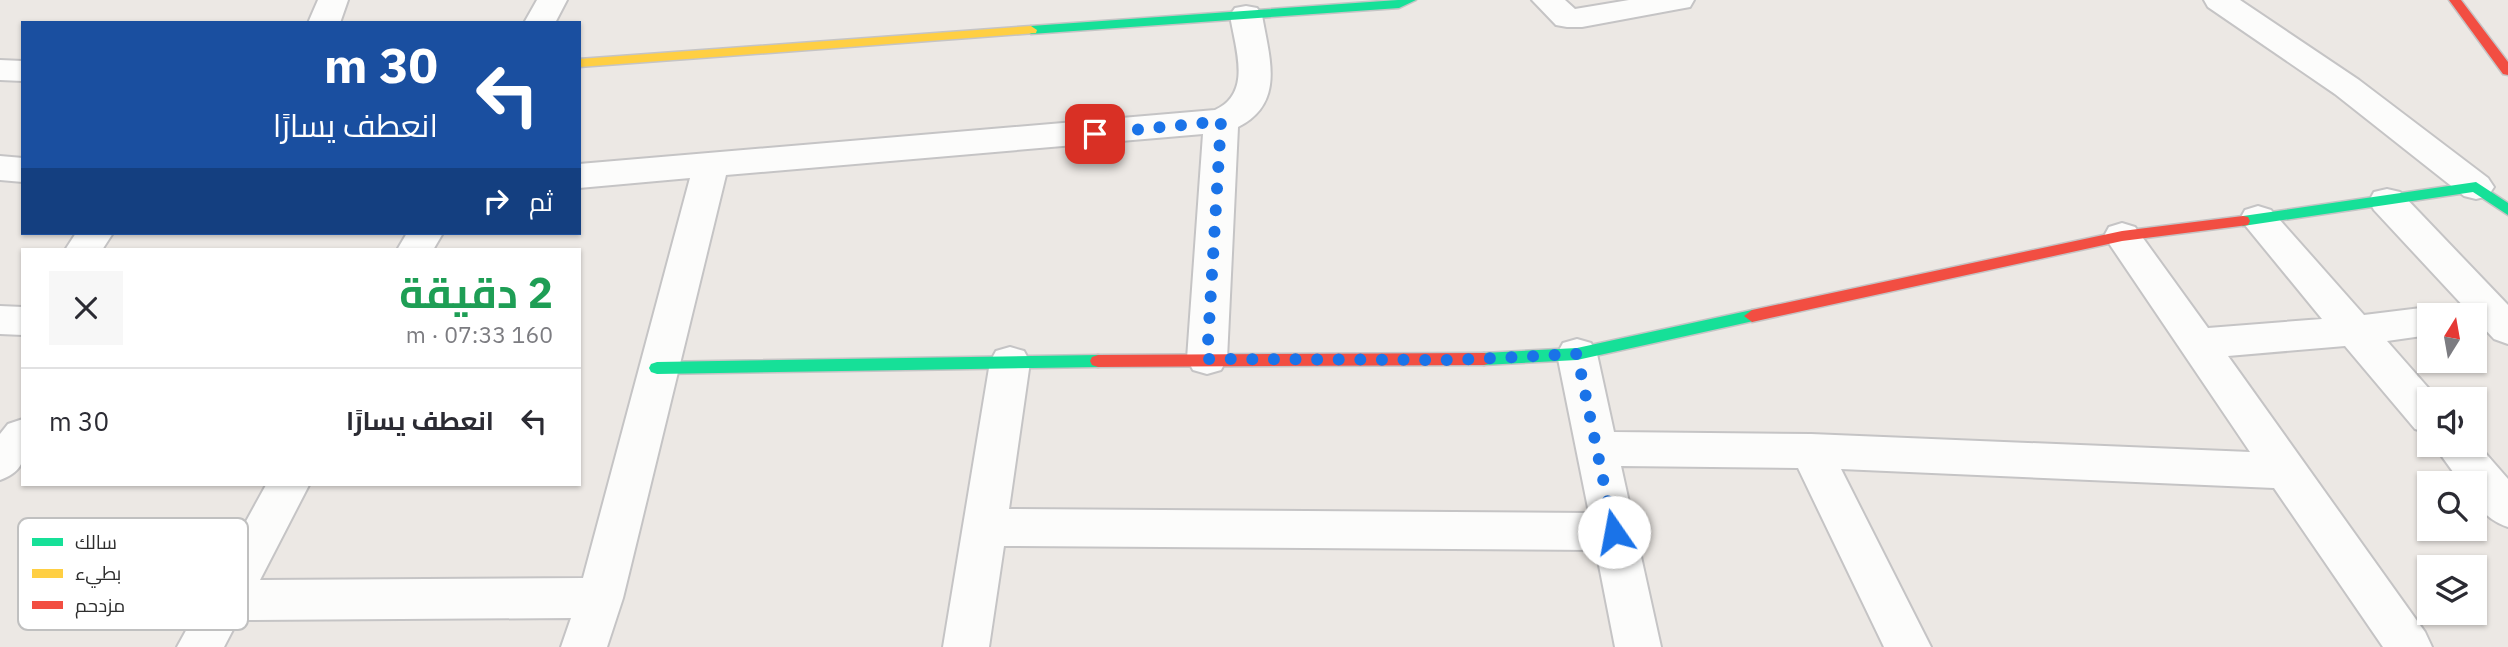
<!DOCTYPE html>
<html lang="ar">
<head>
<meta charset="utf-8">
<style>
  :root { --surface:#fff; --page:#f7f7f7; --text:#2b2b33; --muted:#7c7c81; --line:#e1e1e2 }
  body { margin:0; font-family:"IBM Plex Sans",Cairo,sans-serif; background:var(--page); color:var(--text); direction:rtl; height:100vh; display:flex; flex-direction:column; font-size:26px; white-space:nowrap }
  * { box-sizing:border-box; margin:0 }
  p { font-size:23px; color:var(--muted) }
  .icon { flex:none; width:38px; height:38px; fill:none; stroke:currentColor; stroke-width:2; stroke-linecap:round; stroke-linejoin:round }
  .map { position:relative; flex:1; overflow:hidden; direction:ltr }
  .side { position:absolute; left:21px; top:248px; width:560px; height:238px; display:flex; flex-direction:column; background:var(--surface); border-radius:0px; box-shadow:0 2px 5px #0004; direction:rtl }
  .side>* { flex:none }
  .top-card { position:absolute; left:21px; top:21px; width:560px; height:214px; border-radius:0px; box-shadow:0 2px 5px #0004; direction:rtl; background:#1a4fa0; color:#fff; overflow:hidden }
  .needle { width:46px; rotate:11deg }
  .controls { position:absolute; left:2417px; top:303px; display:grid; gap:14px }
  .controls a { display:grid; place-items:center; width:70px; height:70px; border-radius:0px; background:var(--surface); box-shadow:0 2px 5px #0004; font-size:35px }
  .pin { position:absolute; display:grid; place-items:center; width:60px; height:60px; color:#fff; margin:-30px; border-radius:14px; box-shadow:0 4px 10px #0006 }
  .me { position:absolute; width:77px; margin:-38px; rotate:348deg; stroke-linejoin:round; filter:drop-shadow(0 0 5px #0008) }
  .turn { display:flex; align-items:center; gap:24px; height:147px; padding:0 28px; font-size:32px }
  .turn .icon { width:91px; height:91px; stroke-width:2.5 }
  .turn b { display:block; font-size:49px; line-height:60px }
  .then { display:flex; align-items:center; height:66px; padding:0 28px; background:#0003; gap:14px; font-size:26px }
  .round { display:grid; place-items:center; flex:none; width:74px; height:74px; border-radius:0px; background:var(--page) }
  .head { display:flex; align-items:center; justify-content:space-between; height:119px; padding:0 28px }
  h1 { font-size:42px; font-weight:700; line-height:52px; color:#1e9e55 }
  ul { padding:0; list-style:none }
  li { display:flex; align-items:center; gap:21px; height:105px; padding:0 28px; border-top:2px solid var(--line) }
  li div { flex:1 }
  li b { display:block; font-size:26px }
  li em { font-style:normal }
  .map>svg:first-child { display:block }
</style>
</head>
<body>
<div class="map">
<svg width="2508" height="647" viewBox="0 0 2508 647">
  <rect width="100%" height="100%" fill="#ece8e4"/>
  <g fill="none" stroke-linecap="round" stroke-linejoin="round">
    <defs>
      <path id="street" d="M 318,0 L 348,0 L 340,23 L 308,23 Z
        M 537,0 L 567,0 L 555,23 L 524,23 Z
        M 1532,0 L 1565,0 L 1575,9 L 1629,0 L 1694,0 L 1690,7 L 1679,9 L 1582,27 L 1567,27 L 1556,25 Z
        M 2204,0 L 2240,0 L 2359,80 L 2488,178 L 2494,187 L 2488,196 L 2476,199 L 2464,196 L 2335,94 L 2208,7 Z
        M 1246,6 L 1257,8 L 1262,15 C 1269,57 1286,103 1238,127 L 1227,359 L 1221,370 L 1207,374 L 1193,370 L 1187,359 L 1203,134 L 726,175 L 623,598 L 607,647 L 561,647 L 571,618 L 238,620 L 224,647 L 177,647 L 266,485 L 309,485 L 260,580 L 583,578 L 690,178 L 579,188 L 579,164 L 1215,110 C 1253,93 1235,48 1230,15 L 1235,8 Z
        M 0,60 L 23,61 L 23,81 L 0,80 Z
        M 0,156 L 23,158 L 23,182 L 0,180 Z
        M 2387,189 L 2400,192 L 2508,305 L 2508,344 L 2494,339 L 2374,210 L 2369,201 L 2374,192 Z
        M 2258,206 L 2271,210 L 2364,315 L 2429,307 L 2443,311 L 2445,315 L 2429,315 L 2429,335 L 2387,341 L 2438,399 L 2429,399 L 2429,433 L 2415,429 L 2345,346 L 2228,356 L 2425,632 L 2432,647 L 2383,647 L 2274,488 L 1841,469 L 1931,647 L 1884,647 L 1798,468 L 1621,466 L 1661,647 L 1615,647 L 1596,550 L 1004,546 L 989,647 L 943,647 L 990,362 L 996,351 L 1010,347 L 1024,351 L 1030,362 L 1009,509 L 1589,513 L 1557,354 L 1563,343 L 1577,339 L 1591,343 L 1597,354 L 1614,432 L 1811,434 L 2250,452 L 2104,236 L 2109,227 L 2122,223 L 2135,227 L 2208,328 L 2322,319 L 2240,219 L 2245,210 Z
        M 76,233 L 113,233 L 102,250 L 65,250 Z
        M 407,233 L 443,233 L 433,250 L 397,250 Z
        M 0,306 L 23,307 L 23,335 L 0,334 Z
        M 23,419 C 23,448 32,469 0,480 L 0,434 L 8,424 Z
        M 2474,440 L 2508,479 L 2508,527 C 2487,520 2474,506 2474,483 L 2461,483 L 2433,444 L 2474,444 Z"/>
      <path id="fast" d="M 1398,0 L 1416,0 L 1399,8 L 1031,34 L 1025,30 L 1031,26 Z
        M 2476,182 L 2508,203 L 2508,215 L 2473,192 L 2243,226 L 2236,221 L 2243,216 Z
        M 1752,310 L 1760,316 L 1758,320 L 1577,360 L 1484,365 L 1478,363 L 1476,359 L 1478,355 L 1484,353 L 1577,348 Z
        M 1098,355 L 1104,357 L 1106,361 L 1104,365 L 1098,367 L 657,374 L 651,372 L 649,368 L 651,364 L 657,362 Z"/>
      <path id="slow" d="M 1031,26 L 1037,30 L 1036,33 L 579,67 L 579,59 Z"/>
      <path id="jam" d="M 2449,0 L 2461,0 L 2508,62 L 2508,75 L 2503,74 Z
        M 2243,216 L 2248,217 L 2250,221 L 2248,225 L 2122,241 L 1752,322 L 1744,316 L 1752,310 L 2122,231 Z
        M 1484,353 L 1490,355 L 1492,359 L 1490,363 L 1484,365 L 1098,367 L 1092,365 L 1090,361 L 1092,357 L 1098,355 Z"/>
    </defs>
    <use href="#street" stroke="#c5c4c5" stroke-width="4"/>
    <use href="#fast" stroke="#c5c4c5" stroke-width="3"/>
    <use href="#slow" stroke="#c5c4c5" stroke-width="3"/>
    <use href="#jam" stroke="#c5c4c5" stroke-width="3"/>
    <use href="#street" fill="#fcfcfb" fill-rule="evenodd"/>
    <use href="#fast" fill="#16e098" fill-rule="evenodd"/>
    <use href="#slow" fill="#ffcf43" fill-rule="evenodd"/>
    <use href="#jam" fill="#f24e42" fill-rule="evenodd"/>
  </g>
  <g fill="none" stroke-linecap="round" stroke-linejoin="round">
    <path stroke="#1a73e8" stroke-width="12" stroke-dasharray="0 21.6" d="M 1095,134 L 1221,121 L 1207,359 L 1453,360 L 1577,354 L 1614,532"/>
  </g>
  <rect x="18" y="518" width="230" height="112" rx="10" fill="#fff" stroke="#c0c0c0" stroke-width="2"/>
  <rect x="32" y="538" width="31" height="8" fill="#16e098"/>
  <rect x="32" y="569" width="31" height="9" fill="#ffcf43"/>
  <rect x="32" y="601" width="31" height="8" fill="#f24e42"/>
  <g font-size="19" fill="#2e2e2e">
    <text x="75" y="549">سالك</text>
    <text x="75" y="580">بطيء</text>
    <text x="75" y="612">مزدحم</text>
  </g>
</svg>
<div class="controls">
<a><svg class="needle" viewBox="-14 -14 28 28"><path d="M0-13l5 13h-10z" fill="#e53935"/><path d="M0 13l5-13h-10z" fill="#7c7c81"/></svg></a>
<a><svg class="icon" aria-label="sound" viewBox="0 0 24 24"><path d="M4 9h4l5-4v14l-5-4H4zM17 9q2 3 0 6"/></svg></a>
<a><svg class="icon" aria-label="search" viewBox="0 0 24 24"><circle cx="10" cy="10" r="6"/><path d="M15 15l6 6"/></svg></a>
<a><svg class="icon" aria-label="layers" viewBox="0 0 24 24"><path d="M12 4l9 5-9 5-9-5zM3 14l9 5 9-5"/></svg></a>
</div>
<div class="pin" style="left:1095px;top:134px;background:#d93025"><svg class="icon" aria-label="arrive" viewBox="0 0 24 24"><path d="M6 21V4h12l-3 4 3 4H6"/></svg></div>
<svg class="me" style="left:1614px;top:532px" viewBox="-20 -20 40 40"><circle r="19" fill="#fff"/><path d="M0-13L10 11 0 6-10 11z" fill="#1a73e8"/></svg>
<div class="top-card">
<div class="turn"><svg class="icon" aria-label="left" viewBox="0 0 24 24"><path d="M17 20v-9H6M10 6l-5 5 5 5"/></svg><div><b>30 m</b>انعطف يسارًا</div></div>
<div class="then">ثم<svg class="icon" aria-label="right" viewBox="0 0 24 24"><path d="M7 20v-9h11M14 6l5 5-5 5"/></svg></div>
</div>
<section class="side">
<div class="head"><div><h1>2 دقيقة</h1><p>160 m · 07:33</p></div><a class="round"><svg class="icon" aria-label="close" viewBox="0 0 24 24"><path d="M6 6l12 12M18 6L6 18"/></svg></a></div>
<ul>
<li><svg class="icon" aria-label="left" viewBox="0 0 24 24"><path d="M17 20v-9H6M10 6l-5 5 5 5"/></svg><div><b>انعطف يسارًا</b></div><em>30 m</em></li>
</ul>
</section>
</div>
</body>
</html>
